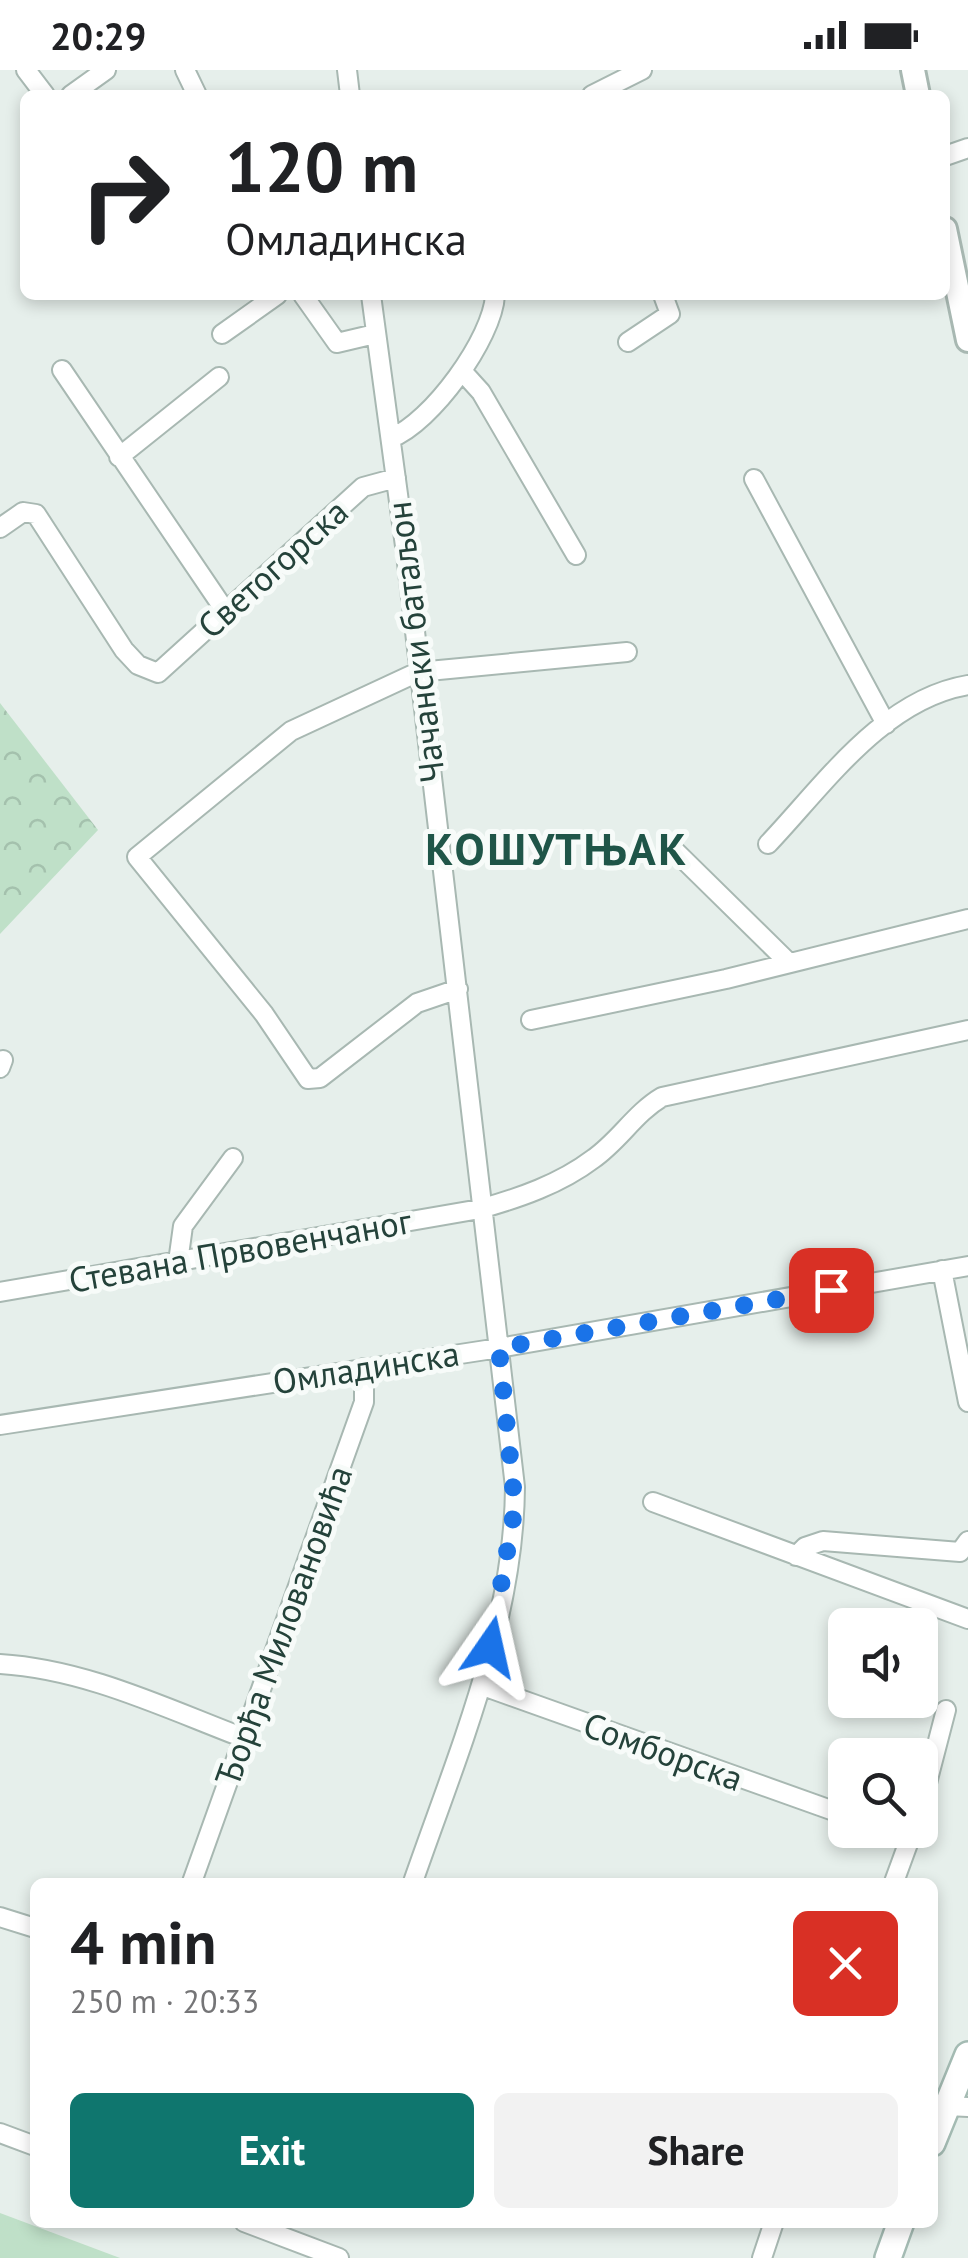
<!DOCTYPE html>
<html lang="en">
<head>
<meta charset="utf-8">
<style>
  :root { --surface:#fff; --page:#f2f2f2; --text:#202124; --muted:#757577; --accent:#0f766e }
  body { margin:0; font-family:"PT Sans",sans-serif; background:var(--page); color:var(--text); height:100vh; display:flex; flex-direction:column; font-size:38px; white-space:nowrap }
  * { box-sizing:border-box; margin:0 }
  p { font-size:32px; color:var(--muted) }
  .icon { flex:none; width:55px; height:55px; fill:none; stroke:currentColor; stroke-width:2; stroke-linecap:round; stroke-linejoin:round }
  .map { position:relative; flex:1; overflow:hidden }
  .details { position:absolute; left:30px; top:1808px; width:908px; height:350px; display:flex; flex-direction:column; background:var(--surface); border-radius:15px; box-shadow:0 5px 15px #0003 }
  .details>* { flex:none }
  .guide { position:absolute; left:20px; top:20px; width:930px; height:210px; border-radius:15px; box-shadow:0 5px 15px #0003; background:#fff; color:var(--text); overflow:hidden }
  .buttons { position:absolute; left:828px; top:1538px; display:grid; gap:20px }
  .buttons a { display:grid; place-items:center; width:110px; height:110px; border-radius:15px; background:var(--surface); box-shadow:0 5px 15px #0003; font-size:50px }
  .pin { position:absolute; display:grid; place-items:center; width:85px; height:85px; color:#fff; margin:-42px; border-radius:20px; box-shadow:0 5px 15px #0006 }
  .me { position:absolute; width:110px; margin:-55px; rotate:11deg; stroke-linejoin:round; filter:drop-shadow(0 0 8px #0008) }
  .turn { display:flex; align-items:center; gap:35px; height:210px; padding:0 40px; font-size:45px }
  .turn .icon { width:130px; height:130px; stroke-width:2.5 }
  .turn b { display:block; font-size:70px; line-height:85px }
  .round { display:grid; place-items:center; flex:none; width:105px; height:105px; border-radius:15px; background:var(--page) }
  .summary { display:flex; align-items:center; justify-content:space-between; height:170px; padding:0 40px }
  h1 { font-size:60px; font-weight:700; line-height:75px }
  .button { display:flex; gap:20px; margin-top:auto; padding:20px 40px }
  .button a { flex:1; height:115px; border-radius:15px; background:var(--accent); color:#fff; font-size:40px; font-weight:700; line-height:115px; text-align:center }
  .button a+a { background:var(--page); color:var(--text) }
  .status { display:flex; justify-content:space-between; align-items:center; height:70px; padding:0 50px; background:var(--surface); direction:ltr }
  .status svg { height:28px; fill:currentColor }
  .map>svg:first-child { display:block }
</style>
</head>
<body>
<div class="status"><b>20:29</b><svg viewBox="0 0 49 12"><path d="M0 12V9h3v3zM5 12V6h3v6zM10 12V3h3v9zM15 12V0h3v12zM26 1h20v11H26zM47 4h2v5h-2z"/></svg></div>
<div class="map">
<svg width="968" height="2188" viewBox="0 0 968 2188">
  <defs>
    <pattern id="forest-crowns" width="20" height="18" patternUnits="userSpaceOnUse" patternTransform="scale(2.5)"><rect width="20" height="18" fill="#bfe0c8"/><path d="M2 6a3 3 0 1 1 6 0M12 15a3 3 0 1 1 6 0" fill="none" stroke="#a4c1ad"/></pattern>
  </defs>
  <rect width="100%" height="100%" fill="#e6efeb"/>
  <path fill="url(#forest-crowns)" d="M 0,633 L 98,760 L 0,864 Z"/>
  <path fill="#bfe0c8" d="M 0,2143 L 120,2188 L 0,2188 Z"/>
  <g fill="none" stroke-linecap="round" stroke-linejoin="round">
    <defs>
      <path id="minor" d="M 26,0 L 45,25
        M 185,0 L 197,25
        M 347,0 L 350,25
        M 71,25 L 106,0
        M 592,25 L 642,0
        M 945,86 L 968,78
        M 303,225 L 337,273 L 375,264
        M 371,225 L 405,476 L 515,1417 C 514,1554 457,1685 413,1812
        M 222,264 L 277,225
        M 628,272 L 670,244 L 663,225
        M 62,300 L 226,542
        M 462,301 L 481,322 L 576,485
        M 391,368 C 431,353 493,268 495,225
        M 119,387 L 219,307
        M 754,409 L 886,654
        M 0,458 L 23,442 L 36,444 L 124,580 L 138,595 L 158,603 L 363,417 L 396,408
        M 768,774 C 824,715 883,629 968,615
        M 671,777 L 789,893
        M 458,919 L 417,933 L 320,1008 L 308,1009 L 264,944 L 137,787 L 291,661 L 418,602 L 627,582
        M 531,950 L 726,909 L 968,849
        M 0,998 L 3,990
        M 178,1192 L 183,1156 L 233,1088
        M 942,1200 L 968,1332
        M 0,1222 L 480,1139 C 519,1128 560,1114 593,1089 C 619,1071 635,1043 662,1027 L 968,960
        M 0,1355 L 499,1278 L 968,1196
        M 653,1432 L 968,1549
        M 796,1486 L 805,1477 L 823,1471 L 960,1482 L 968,1471
        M 0,1594 C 85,1599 165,1638 244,1668
        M 483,1616 L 845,1745
        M 920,1740 L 946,1640
        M 192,1812 L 364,1332 L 364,1298
        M 894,1812 L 913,1760
        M 0,1847 L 35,1858
        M 947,2036 L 968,2037
        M 0,2063 L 35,2076
        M 244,2152 L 339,2188
        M 762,2188 L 774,2152"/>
      <path id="tertiary" d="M 913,0 L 918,25
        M 945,159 L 968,270"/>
      <path id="secondary" d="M 932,2073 L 968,1985
        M 888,2188 L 901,2152"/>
    </defs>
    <use href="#minor" stroke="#a8b8b2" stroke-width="22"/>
    <use href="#tertiary" stroke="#a8b8b2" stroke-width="28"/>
    <use href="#secondary" stroke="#a4bbb3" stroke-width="30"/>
    <use href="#minor" stroke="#fff" stroke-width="18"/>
    <use href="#tertiary" stroke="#fff" stroke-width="22"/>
    <use href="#secondary" stroke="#fff" stroke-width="25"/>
  </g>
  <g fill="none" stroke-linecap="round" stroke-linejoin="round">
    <path stroke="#1a73e8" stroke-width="18" stroke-dasharray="0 32.4" d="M 490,1577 L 515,1437 L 499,1278 L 831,1220"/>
  </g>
  <g text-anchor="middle" stroke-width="10" stroke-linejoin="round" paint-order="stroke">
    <g font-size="35" fill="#24423a" stroke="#f7fbf9">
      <text transform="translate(273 499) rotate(-42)" y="12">Светогорска</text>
      <text transform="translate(416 572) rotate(-97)" y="12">Чачански батаљон</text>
      <text transform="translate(240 1181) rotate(-10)" y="12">Стевана Првовенчаног</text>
      <text transform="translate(366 1298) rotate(-9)" y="12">Омладинска</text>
      <text transform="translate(284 1556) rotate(-70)" y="12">Ђорђа Миловановића</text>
      <text transform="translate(663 1682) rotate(20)" y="12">Сомборска</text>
    </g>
    <g font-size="45" font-weight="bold" letter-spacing="2.5" fill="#1f5548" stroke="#f7fbf9">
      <text x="557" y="795">КОШУТЊАК</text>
    </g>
  </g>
</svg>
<div class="buttons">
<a><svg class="icon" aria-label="sound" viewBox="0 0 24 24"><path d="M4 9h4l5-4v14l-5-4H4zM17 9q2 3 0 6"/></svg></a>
<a><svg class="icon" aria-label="search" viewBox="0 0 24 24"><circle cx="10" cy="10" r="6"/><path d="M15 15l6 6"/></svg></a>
</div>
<div class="pin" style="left:831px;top:1220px;background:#d93025"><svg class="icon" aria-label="arrive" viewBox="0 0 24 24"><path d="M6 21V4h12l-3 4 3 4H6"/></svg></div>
<svg class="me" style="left:490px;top:1577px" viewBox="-20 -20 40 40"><path d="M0-17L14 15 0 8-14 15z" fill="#1a73e8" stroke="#fff" stroke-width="4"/></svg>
<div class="guide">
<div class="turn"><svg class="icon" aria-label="right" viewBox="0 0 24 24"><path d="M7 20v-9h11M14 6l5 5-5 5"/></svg><div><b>120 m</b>Омладинска</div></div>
</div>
<section class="details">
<div class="summary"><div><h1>4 min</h1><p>250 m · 20:33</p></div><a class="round" style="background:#d93025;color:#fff"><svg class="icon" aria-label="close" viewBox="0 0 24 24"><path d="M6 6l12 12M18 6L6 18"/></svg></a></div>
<div class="button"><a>Exit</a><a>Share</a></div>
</section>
</div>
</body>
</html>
